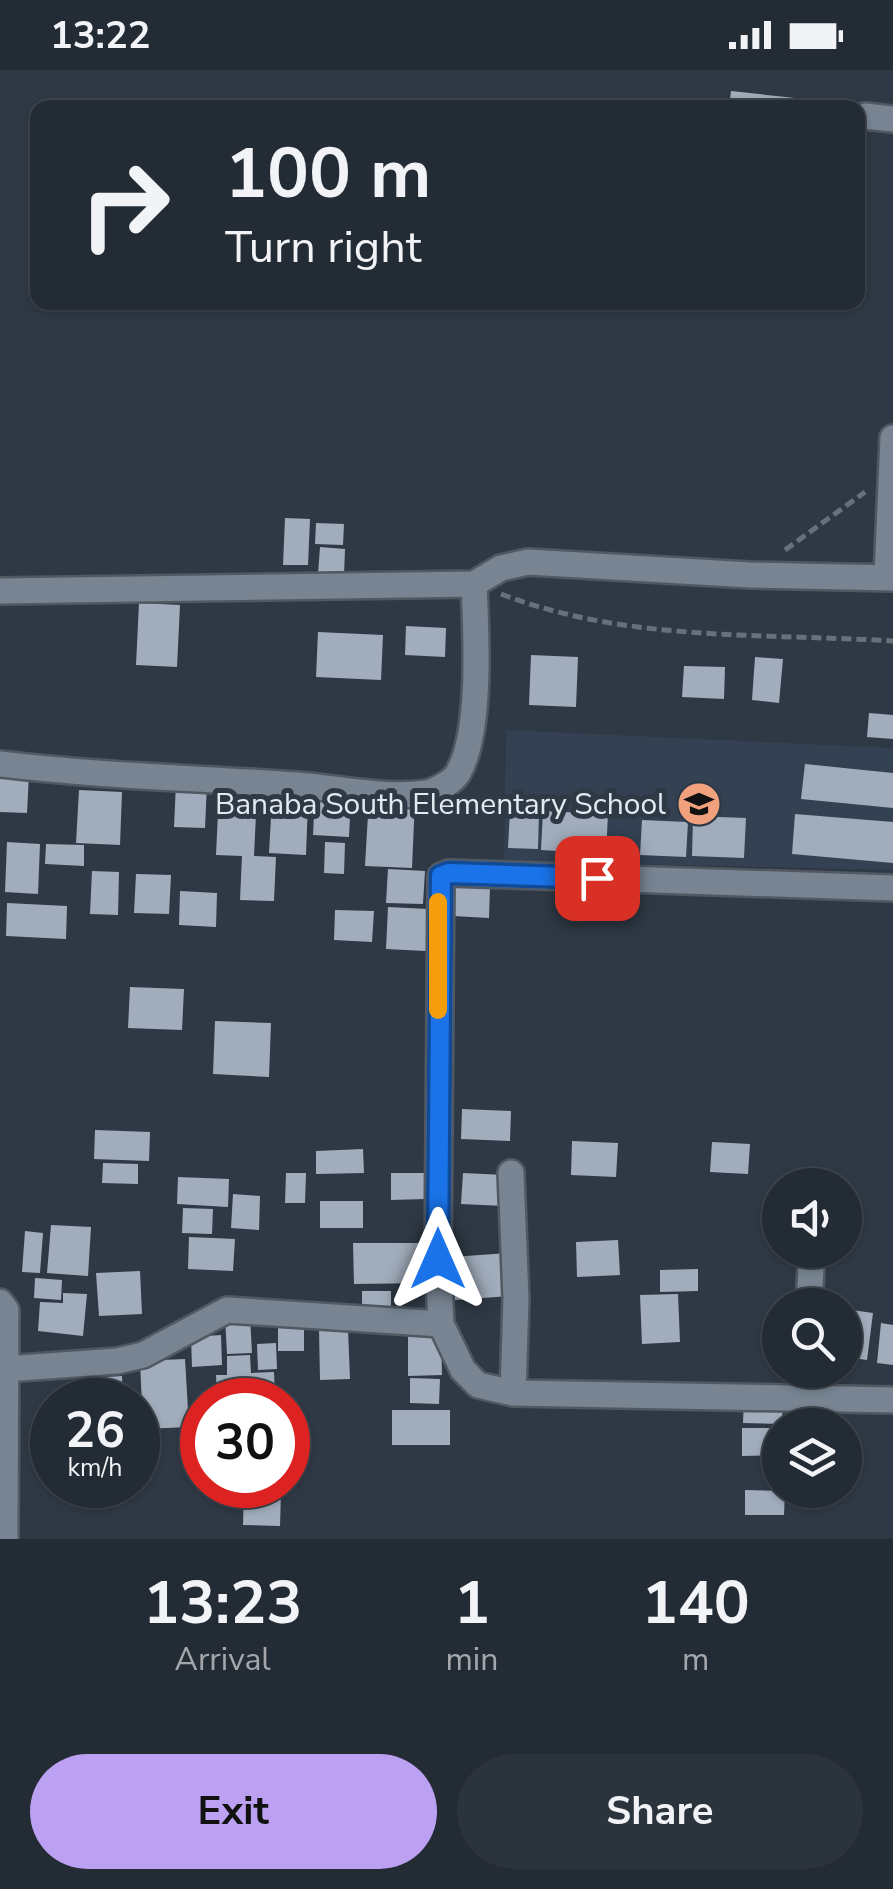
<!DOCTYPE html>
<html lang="en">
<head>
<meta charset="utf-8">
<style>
  :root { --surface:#232b34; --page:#2b333c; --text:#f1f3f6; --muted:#a3a7ac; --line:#40474f; --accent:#bca0f2 }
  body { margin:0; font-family:"Nunito Sans",sans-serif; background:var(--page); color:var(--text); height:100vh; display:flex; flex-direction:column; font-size:38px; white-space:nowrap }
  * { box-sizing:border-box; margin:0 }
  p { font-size:32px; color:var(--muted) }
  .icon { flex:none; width:55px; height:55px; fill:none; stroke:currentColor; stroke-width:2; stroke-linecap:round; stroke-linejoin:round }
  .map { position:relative; height:1469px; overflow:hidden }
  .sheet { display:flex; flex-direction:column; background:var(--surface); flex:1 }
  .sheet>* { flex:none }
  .hud { position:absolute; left:30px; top:30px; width:835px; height:210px; border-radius:20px; box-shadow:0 2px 8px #0004,0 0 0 2px var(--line); background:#232b34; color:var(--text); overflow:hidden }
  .fabs { position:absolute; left:762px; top:1098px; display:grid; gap:20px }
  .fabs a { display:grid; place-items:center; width:100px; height:100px; border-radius:50%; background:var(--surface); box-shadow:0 2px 8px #0004,0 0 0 2px var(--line); font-size:50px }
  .speed { position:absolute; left:30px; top:1308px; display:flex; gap:20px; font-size:50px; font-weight:700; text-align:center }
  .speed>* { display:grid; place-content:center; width:130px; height:130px; border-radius:50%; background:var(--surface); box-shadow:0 2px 8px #0004,0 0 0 2px var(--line); line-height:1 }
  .speed small { font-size:25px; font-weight:400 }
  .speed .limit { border:15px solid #d22; background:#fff; color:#111 }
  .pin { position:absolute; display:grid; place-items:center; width:85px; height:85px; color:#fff; margin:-42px; border-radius:20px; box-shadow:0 5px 15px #0006 }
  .me { position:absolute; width:110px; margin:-55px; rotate:0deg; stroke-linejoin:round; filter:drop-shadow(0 0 8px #0008) }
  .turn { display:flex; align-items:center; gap:35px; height:210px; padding:0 30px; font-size:45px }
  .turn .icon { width:130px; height:130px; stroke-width:2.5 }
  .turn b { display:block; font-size:70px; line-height:85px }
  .eta { display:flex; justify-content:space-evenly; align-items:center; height:170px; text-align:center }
  .eta b { font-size:60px; font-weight:700; line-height:70px }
  .cta { display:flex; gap:20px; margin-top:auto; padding:20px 30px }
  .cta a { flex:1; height:115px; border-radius:60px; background:var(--accent); color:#111; font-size:40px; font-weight:700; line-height:115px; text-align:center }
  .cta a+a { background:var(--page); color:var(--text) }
  .status { display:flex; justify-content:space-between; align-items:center; height:70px; padding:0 50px; background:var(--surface); direction:ltr }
  .status svg { height:28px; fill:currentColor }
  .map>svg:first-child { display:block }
</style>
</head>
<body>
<div class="status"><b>13:22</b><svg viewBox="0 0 49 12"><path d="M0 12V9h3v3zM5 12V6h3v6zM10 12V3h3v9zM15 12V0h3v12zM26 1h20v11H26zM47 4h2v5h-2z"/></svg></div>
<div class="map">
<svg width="893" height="1469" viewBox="0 0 893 1469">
  <rect width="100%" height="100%" fill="#2f3945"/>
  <path fill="#334153" d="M 506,660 L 893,678 L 893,800 L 504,791 Z"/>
  <path fill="#a1adbc" d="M 731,21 L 795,28 L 794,38 L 729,38 Z
    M 285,448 L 310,449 L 308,495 L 283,495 Z
    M 316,453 L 344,454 L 343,475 L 315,474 Z
    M 320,477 L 345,479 L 344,505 L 318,504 Z
    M 139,533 L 180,535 L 177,597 L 136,595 Z
    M 406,556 L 446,558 L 445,587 L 405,585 Z
    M 318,562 L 383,565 L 381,610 L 316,607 Z
    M 531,585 L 578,587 L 576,637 L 529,635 Z
    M 755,587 L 783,589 L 779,633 L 752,630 Z
    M 684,596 L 725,597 L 724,629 L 682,627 Z
    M 869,643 L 893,645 L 893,669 L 867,667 Z
    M 805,694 L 893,703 L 893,738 L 801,729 Z
    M 0,703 L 29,704 L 27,743 L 0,742 Z
    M 176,713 L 207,714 L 205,758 L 174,757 Z
    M 221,714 L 240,715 L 239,740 L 220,739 Z
    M 79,720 L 122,722 L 120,775 L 76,773 Z
    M 315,725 L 351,727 L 349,767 L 313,765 Z
    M 369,727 L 415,729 L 412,798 L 365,796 Z
    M 272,730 L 308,731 L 306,785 L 269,783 Z
    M 510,741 L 539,742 L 538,779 L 508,778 Z
    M 543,741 L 608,744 L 606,784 L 541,780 Z
    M 218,742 L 256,744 L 254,786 L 276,787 L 274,831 L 240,830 L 242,786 L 216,785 Z
    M 795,744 L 893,752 L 893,793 L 792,784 Z
    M 693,746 L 746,748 L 744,788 L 692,786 Z
    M 642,750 L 688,752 L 686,787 L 640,785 Z
    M 7,772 L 40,774 L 38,824 L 5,822 Z
    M 325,772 L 345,773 L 344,804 L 324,803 Z
    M 46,774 L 84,775 L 84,796 L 45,794 Z
    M 388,799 L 425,801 L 423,834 L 386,833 Z
    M 92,801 L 119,802 L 118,845 L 90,844 Z
    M 136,804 L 171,805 L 169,844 L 134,843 Z
    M 455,815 L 490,816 L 489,848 L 453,846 Z
    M 180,821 L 217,823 L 216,857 L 179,855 Z
    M 7,833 L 67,836 L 66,869 L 6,866 Z
    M 388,837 L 428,839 L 426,881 L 386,879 Z
    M 335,840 L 374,841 L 372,872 L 334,870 Z
    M 130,917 L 184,919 L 182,960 L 128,958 Z
    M 215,951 L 271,953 L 269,1007 L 213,1004 Z
    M 462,1039 L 511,1041 L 510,1071 L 461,1069 Z
    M 95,1060 L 150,1062 L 149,1091 L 94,1089 Z
    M 572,1071 L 618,1073 L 616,1107 L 571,1105 Z
    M 712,1072 L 750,1074 L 748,1104 L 710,1102 Z
    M 363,1079 L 364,1103 L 316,1104 L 316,1081 Z
    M 103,1093 L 138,1094 L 138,1114 L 102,1113 Z
    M 286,1103 L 306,1103 L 305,1133 L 285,1133 Z
    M 391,1103 L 426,1103 L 426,1129 L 391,1130 Z
    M 463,1103 L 505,1105 L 504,1136 L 461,1134 Z
    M 178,1107 L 229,1109 L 228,1137 L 177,1134 Z
    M 233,1124 L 260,1126 L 259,1160 L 231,1158 Z
    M 320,1131 L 363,1131 L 363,1158 L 320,1158 Z
    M 183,1138 L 213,1139 L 212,1164 L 182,1163 Z
    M 51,1155 L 91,1157 L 88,1206 L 47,1203 Z
    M 25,1161 L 43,1163 L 40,1203 L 22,1202 Z
    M 189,1167 L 235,1169 L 233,1201 L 188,1199 Z
    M 618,1170 L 620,1205 L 577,1207 L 576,1172 Z
    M 353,1173 L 433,1173 L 433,1213 L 354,1214 Z
    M 508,1183 L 511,1226 L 455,1230 L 452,1187 Z
    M 698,1199 L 698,1221 L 660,1222 L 660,1200 Z
    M 140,1201 L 142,1244 L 99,1246 L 96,1203 Z
    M 35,1208 L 62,1210 L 61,1230 L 34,1228 Z
    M 362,1221 L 391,1221 L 391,1242 L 362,1242 Z
    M 63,1223 L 87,1224 L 83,1266 L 38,1261 L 40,1232 L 63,1233 Z
    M 678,1224 L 680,1272 L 642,1274 L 640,1225 Z
    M 845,1239 L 873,1243 L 867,1290 L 845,1287 Z
    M 250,1246 L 252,1283 L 227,1284 L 225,1247 Z
    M 278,1249 L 304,1250 L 304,1281 L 278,1281 Z
    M 881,1253 L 893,1255 L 893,1295 L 877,1293 Z
    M 319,1259 L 348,1259 L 350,1309 L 320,1310 Z
    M 441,1262 L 442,1305 L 408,1306 L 408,1263 Z
    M 221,1265 L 222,1295 L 192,1297 L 191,1267 Z
    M 276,1273 L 277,1299 L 258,1300 L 257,1274 Z
    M 250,1285 L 251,1303 L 274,1302 L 275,1328 L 217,1330 L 216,1305 L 227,1305 L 227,1286 Z
    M 185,1289 L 189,1357 L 143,1359 L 140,1291 Z
    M 122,1306 L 123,1330 L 90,1330 L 89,1308 Z
    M 410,1308 L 440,1309 L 439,1334 L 410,1333 Z
    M 744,1329 L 783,1330 L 782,1354 L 743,1353 Z
    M 392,1340 L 450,1340 L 450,1375 L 392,1375 Z
    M 742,1358 L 778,1358 L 779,1385 L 742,1386 Z
    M 244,1420 L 281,1421 L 280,1456 L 243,1455 Z
    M 745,1420 L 785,1421 L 784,1445 L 745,1445 Z"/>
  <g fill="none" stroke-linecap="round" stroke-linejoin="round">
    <defs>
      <path id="minor" d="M 865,46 L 893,49
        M 887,507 L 893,368
        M 0,521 L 474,514 L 501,498 L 528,492 L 750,505 L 893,508
        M 0,694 C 99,706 198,708 297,715 C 339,718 384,729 427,723 C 436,721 454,711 458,703 C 482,662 476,562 474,514
        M 893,818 L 449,803 L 441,806 L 438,1189 L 441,1254 L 463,1300 L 478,1315 L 513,1323 L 893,1330
        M 511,1103 L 516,1229 L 513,1323
        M 0,1232 L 6,1240 L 5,1469
        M 809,1235 L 812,1180
        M 6,1299 L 117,1291 L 143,1285 L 227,1240 L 441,1254"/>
    </defs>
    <use href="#minor" stroke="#505862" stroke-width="30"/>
    <path stroke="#67707b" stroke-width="5" stroke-dasharray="10 5" stroke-linecap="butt" d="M 785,480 L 865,422
      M 501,524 C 626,572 762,563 893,571"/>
    <use href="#minor" stroke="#788492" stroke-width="25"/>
  </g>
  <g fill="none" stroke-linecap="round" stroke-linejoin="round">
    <defs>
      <path id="route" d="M 438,1189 L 441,806 L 449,803 L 597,808"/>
    </defs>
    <use href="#route" stroke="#114b97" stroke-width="25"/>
    <use href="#route" stroke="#1a73e8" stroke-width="18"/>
    <path stroke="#f59e0b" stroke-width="18" d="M 438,940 L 438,832"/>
  </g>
  <defs>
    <symbol id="school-disc" viewBox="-11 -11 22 22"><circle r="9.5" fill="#f2a17e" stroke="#2f3945"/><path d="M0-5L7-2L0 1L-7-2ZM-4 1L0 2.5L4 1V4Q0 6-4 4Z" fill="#111"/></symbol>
  </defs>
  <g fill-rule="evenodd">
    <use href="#school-disc" x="674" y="709" width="50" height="50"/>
  </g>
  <g text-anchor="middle" stroke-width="10" stroke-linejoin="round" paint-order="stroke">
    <g font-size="30" fill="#e3e9f1" stroke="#2f3945" text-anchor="end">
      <text x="666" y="744">Banaba South Elementary School</text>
    </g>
  </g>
</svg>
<div class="fabs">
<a><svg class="icon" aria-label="sound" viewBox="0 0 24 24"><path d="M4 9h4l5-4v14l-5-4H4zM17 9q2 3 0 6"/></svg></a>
<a><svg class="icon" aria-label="search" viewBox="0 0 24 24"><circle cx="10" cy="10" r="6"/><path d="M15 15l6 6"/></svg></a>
<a><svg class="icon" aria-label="layers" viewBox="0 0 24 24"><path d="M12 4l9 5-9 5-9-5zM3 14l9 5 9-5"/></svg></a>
</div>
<div class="speed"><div>26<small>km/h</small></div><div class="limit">30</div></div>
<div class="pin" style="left:597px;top:808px;background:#d93025"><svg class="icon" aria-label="arrive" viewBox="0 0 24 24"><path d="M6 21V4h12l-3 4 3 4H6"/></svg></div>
<svg class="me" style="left:438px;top:1189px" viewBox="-20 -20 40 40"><path d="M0-17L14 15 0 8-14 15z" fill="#1a73e8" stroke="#fff" stroke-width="4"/></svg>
<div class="hud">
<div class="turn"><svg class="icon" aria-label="right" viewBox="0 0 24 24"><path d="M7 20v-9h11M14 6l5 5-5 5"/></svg><div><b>100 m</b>Turn right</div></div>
</div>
</div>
<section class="sheet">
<div class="eta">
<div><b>13:23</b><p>Arrival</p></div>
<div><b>1</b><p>min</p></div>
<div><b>140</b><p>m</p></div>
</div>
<div class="cta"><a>Exit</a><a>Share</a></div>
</section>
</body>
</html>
